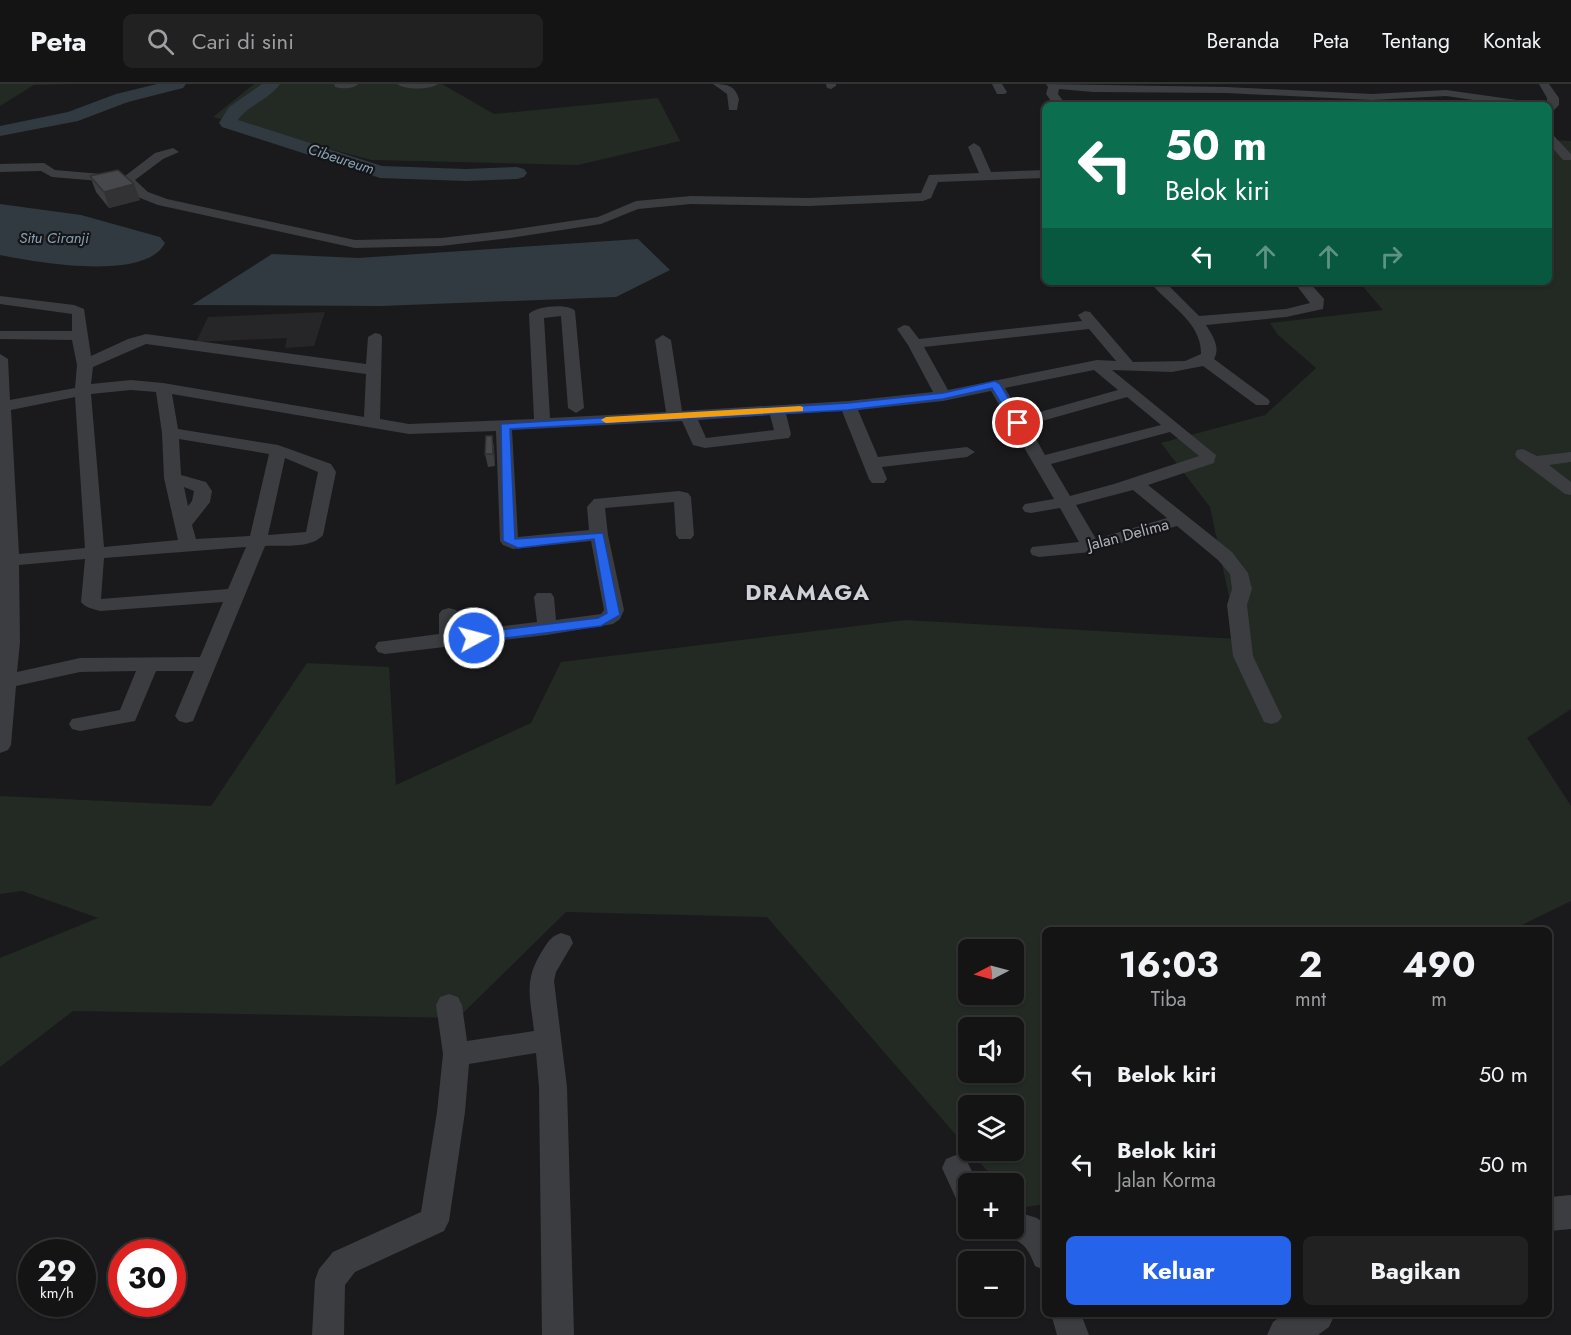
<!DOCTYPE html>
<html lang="id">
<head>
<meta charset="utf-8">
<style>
  :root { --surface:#141415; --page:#212122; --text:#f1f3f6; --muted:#9d9ea0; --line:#333334; --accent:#2563eb }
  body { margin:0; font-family:Jost,sans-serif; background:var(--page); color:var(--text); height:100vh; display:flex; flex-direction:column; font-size:22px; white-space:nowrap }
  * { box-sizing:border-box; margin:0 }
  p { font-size:20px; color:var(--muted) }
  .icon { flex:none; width:33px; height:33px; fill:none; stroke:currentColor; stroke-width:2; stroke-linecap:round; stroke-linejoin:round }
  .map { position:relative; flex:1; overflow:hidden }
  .sheet { position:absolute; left:1042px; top:843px; width:510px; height:390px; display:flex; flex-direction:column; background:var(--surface); border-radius:9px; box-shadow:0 2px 4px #0004,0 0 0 2px var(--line) }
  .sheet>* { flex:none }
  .banner { position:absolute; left:1042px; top:18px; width:510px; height:183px; border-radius:9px; box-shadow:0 2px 4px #0004,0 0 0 2px var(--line); background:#0b6e4f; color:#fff; overflow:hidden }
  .needle { width:39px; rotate:264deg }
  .controls { position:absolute; left:958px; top:855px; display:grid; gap:12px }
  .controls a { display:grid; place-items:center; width:66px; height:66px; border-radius:9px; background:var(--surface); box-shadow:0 2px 4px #0004,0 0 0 2px var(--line); font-size:30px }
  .speed { position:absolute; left:18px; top:1155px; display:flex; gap:12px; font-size:30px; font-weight:700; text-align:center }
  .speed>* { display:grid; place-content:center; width:78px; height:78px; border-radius:50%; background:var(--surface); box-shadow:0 2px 4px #0004,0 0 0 2px var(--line); line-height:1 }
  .speed small { font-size:15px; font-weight:400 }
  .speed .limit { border:9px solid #d22; background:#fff; color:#111 }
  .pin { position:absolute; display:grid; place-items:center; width:51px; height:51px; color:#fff; margin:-26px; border:3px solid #fff; border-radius:50%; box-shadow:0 2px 6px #0007 }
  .me { position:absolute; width:66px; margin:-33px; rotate:83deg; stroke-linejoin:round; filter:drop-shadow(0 0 4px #0008) }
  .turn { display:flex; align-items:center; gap:21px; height:126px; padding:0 24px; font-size:27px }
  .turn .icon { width:78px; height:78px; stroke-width:2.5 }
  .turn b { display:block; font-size:42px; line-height:51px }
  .lanes { display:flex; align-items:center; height:57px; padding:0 24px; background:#0003; justify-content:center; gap:30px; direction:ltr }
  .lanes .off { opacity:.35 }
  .eta { display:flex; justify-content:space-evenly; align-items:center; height:102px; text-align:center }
  .eta b { font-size:36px; font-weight:700; line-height:42px }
  .button { display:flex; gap:12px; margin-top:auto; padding:12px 24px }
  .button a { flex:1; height:69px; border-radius:9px; background:var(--accent); color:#fff; font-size:24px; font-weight:700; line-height:69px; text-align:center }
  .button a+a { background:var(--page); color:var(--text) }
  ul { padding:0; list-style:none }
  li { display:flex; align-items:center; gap:18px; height:90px; padding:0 24px }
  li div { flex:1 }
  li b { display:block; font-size:22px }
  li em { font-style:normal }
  header { display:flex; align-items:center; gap:36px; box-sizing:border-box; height:84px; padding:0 30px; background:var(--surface); border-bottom:2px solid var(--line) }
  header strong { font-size:28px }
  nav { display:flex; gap:33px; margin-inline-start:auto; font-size:21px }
  .search { width:420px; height:54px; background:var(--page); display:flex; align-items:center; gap:15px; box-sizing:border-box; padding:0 21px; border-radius:9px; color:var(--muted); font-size:22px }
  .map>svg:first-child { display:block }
</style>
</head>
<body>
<header>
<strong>Peta</strong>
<div class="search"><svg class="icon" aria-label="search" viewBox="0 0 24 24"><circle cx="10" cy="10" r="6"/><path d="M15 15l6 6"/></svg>Cari di sini</div>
<nav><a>Beranda</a><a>Peta</a><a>Tentang</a><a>Kontak</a></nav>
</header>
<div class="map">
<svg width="1571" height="1251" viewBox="0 0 1571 1251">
  <rect width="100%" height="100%" fill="#1a1a1c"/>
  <path fill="#262629" d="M 325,228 L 314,262 L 285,264 L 287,254 L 196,258 L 208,233 Z"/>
  <path fill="#222a23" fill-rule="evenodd" d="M 0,0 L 71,0 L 34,1 L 0,22 Z
    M 254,0 L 442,0 L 494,30 L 658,14 L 680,57 L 578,81 L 371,76 L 213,33 Z
    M 1550,56 L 1571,57 L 1571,625 L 1527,654 L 1571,722 L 1571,817 L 1512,846 L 1046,846 L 1045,1120 L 1019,1124 L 1014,1118 L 1014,1100 L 998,1099 L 969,1066 L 1014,1066 L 1014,1022 L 969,1022 L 969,1066 L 767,833 L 566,828 L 458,934 L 73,927 L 0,983 L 0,874 L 98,834 L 22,807 L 0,810 L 0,712 L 211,722 L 307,579 L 389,583 L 396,701 L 531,639 L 561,578 L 905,536 L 1238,555 L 1210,423 L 1161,359 L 1265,331 L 1316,284 L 1278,251 L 1270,239 L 1383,226 L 1359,198 L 1550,198 ZM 969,866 L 1014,866 L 1014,910 L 969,910 ZM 969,944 L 1014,944 L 1014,988 L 969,988 Z"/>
  <path fill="#303a40" d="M 0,120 L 81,131 L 160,153 L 165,159 C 146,198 34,178 0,171 Z
    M 638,155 L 670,186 L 616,213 L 381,222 L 192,221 L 272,170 L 358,174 Z"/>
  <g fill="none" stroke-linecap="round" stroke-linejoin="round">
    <path fill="#303a40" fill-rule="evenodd" d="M 157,0 L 186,0 L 183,4 L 128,18 L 78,37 L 0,52 L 0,42 L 68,28 L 116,10 Z
      M 262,0 L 280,0 C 269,16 248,21 238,36 L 382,82 L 466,85 L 517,83 L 524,85 L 527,89 L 524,93 L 517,95 L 466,97 L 380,94 L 222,43 L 219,39 L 229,23 Z"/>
    <path fill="#3b3d41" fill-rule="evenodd" d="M 334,0 L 358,0 C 354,5 342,5 335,3 Z
      M 397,0 L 438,0 C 430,6 405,6 397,0 Z
      M 713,0 C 726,0 735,1 739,15 L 737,26 L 729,26 L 727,10 Z
      M 826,0 L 836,0 L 836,2 L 831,5 L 827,4 Z
      M 992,0 L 1002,0 L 1007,8 L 1005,10 L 997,10 Z
      M 1046,0 L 1226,3 L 1372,10 L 1446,6 L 1531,18 L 1537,21 L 1507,21 L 1446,12 L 1372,16 L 1226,9 L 1093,8 L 1059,5 L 1058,10 L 1066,21 L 1054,21 L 1046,10 L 1048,3 Z
      M 1539,0 L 1549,0 L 1559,14 L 1559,21 L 1554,26 L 1550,27 L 1550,21 L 1547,21 L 1547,14 Z
      M 1550,50 L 1554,52 L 1571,70 L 1571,76 L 1563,76 L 1550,61 Z
      M 974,59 L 980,63 L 991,88 L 1046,86 L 1046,94 L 938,98 L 931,114 L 923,117 L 809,122 L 691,120 L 638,125 L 601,140 L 510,154 L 441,162 L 355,164 L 158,121 L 140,114 L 124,99 L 52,93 L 41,87 L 0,88 L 0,80 L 44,79 L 55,86 L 125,92 L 155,69 L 173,64 L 179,68 L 163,75 L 135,96 L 148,108 L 167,115 L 355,156 L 441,154 L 510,146 L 598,133 L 636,117 L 691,112 L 809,114 L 921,109 L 929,91 L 979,89 L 968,63 Z
      M 1150,198 L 1165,198 L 1199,232 L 1286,225 L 1310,219 L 1294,198 L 1309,198 L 1324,215 L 1323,225 L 1286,233 L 1206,241 C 1212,251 1221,263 1214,275 L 1268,315 L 1270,318 L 1268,321 L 1256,321 L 1203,282 L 1172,288 L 1112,286 L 1216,371 L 1214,379 L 1148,401 L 1232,468 L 1248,489 L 1252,505 L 1247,521 L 1253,572 L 1282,633 L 1278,638 L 1271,640 L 1264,638 L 1233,572 L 1227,521 L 1232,505 L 1230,490 L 1218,476 L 1177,442 L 1091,468 L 1039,473 L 1032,471 L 1030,467 L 1032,463 L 1079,458 L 1060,424 L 1031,429 L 1025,428 L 1022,424 L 1025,420 L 1054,415 L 991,307 L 943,317 L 858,326 L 878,373 L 967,363 L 975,368 L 967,373 L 882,383 L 887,395 L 884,399 L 872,399 L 869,395 L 842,327 L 786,330 L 791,350 L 789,354 L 705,364 L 693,361 L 682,337 L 512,346 L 518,453 L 589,446 L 587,423 L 594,415 L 679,407 L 688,409 L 691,413 L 694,451 L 691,455 L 679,455 L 676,451 L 674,418 L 605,424 L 608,451 L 624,526 L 620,535 L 613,540 L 547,551 L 385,570 L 378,568 L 375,563 L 378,558 L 439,550 L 439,530 L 442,526 L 449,524 L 456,526 L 459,530 L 458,546 L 461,547 L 537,538 L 534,513 L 537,509 L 551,509 L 554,513 L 556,536 L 601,530 L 604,526 L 591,457 L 513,465 L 503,461 L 500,457 L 496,347 L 409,350 L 172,310 L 178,345 L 278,361 L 331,380 L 336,388 L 323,451 C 312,465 281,461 265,462 L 193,637 L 186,639 L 179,637 L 175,632 L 194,587 L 156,587 L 135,637 L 80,647 L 72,645 L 69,640 L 72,635 L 120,626 L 136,587 L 80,588 L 16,602 L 11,661 L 8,666 L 0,669 L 0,270 L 8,275 L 10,316 L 75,304 L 77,281 L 72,256 L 0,255 L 0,247 L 72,247 L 72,230 L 0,220 L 0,212 L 74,221 L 84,225 L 91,272 L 128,255 L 146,250 L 366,280 L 368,253 L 375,249 L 380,250 L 382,253 L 380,335 L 409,340 L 534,335 L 529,230 C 536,222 568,219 575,227 L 584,324 L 576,329 L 568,324 L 561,232 L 544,234 L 550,334 L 666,328 L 655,256 L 663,251 L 671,256 L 682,327 L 848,317 L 933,308 L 908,261 L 897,245 L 904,241 L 909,242 L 919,255 L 1082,237 L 1078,231 L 1085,227 L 1090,228 L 1133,278 L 1185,277 L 1201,270 C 1202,238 1167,220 1150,198 ZM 1089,245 L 1116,277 L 1097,276 L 948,306 L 924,263 ZM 146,260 L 366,290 L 364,333 L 163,299 L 131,296 L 91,300 L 93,283 ZM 1094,286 L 1118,306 L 1022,333 L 1005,304 ZM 131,306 L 156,308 L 162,349 L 164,394 L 178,456 L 104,463 L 91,310 ZM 75,313 L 85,464 L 19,470 L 11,326 ZM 1127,313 L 1161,341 L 1045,371 L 1028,341 ZM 770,331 L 774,346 L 706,354 L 698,336 ZM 1170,348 L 1199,372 L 1114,400 L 1070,412 L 1051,380 ZM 179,355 L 269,370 L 250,452 L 196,455 L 192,441 L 210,418 L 212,407 L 206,398 L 181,391 ZM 285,374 L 318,388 L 306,448 L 268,451 ZM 184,403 L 194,407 L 192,417 L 188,422 ZM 1133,406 L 1167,434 L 1096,455 L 1076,421 ZM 246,463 L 228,505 L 101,515 L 104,474 ZM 85,475 L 81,518 C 86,524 93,525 100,527 L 223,518 L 200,573 L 80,574 L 17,588 L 20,558 L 19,481 Z
      M 1523,365 L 1537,372 L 1571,368 L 1571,378 L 1549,381 L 1571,398 L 1571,411 L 1565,410 L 1517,374 L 1515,370 L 1517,366 Z
      M 561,849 L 570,852 L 573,859 L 556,888 L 554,897 L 567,1003 L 574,1251 L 542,1251 L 539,1003 L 536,969 L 469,980 L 465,1028 L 449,1137 L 444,1147 L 355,1188 L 345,1201 L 344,1251 L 312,1251 L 315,1196 L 319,1185 L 333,1168 L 421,1128 L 437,1028 L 443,970 L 436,921 L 440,913 L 449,910 L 458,913 L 462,921 L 467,957 L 534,947 C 530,911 523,896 544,864 C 549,856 552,852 561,849 Z
      M 956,1071 L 966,1075 L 978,1100 L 969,1100 L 969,1125 L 959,1121 L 942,1084 L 946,1075 Z
      M 1014,1127 L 1037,1134 L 1046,1141 L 1046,1187 L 1035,1182 C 1027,1162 1024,1159 1004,1151 L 1001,1144 L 1014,1144 Z
      M 1051,1230 L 1081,1230 L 1089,1251 L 1057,1251 Z"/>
    <path fill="#3b3d41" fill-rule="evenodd" d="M 1571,1111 L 1571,1145 L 1550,1147 L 1550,1113 Z
      M 1284,1230 L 1335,1230 L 1329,1243 L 1318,1251 L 1267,1251 L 1273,1238 Z"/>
  </g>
  <path fill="#3d3e41" d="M 90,92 L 140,116 L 109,124 L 96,108 Z
    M 492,352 L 494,364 L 495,382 L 488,383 L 485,370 Z"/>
  <path fill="#323235" d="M 134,100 L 140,116 L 109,124 L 104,108 Z
    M 492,352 L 494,364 L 495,382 L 493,370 Z"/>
  <path fill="#47484c" stroke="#323235" stroke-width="1.5" d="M 118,86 L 134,100 L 104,108 L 90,92 Z
    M 486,352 L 492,352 L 493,370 L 485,370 Z"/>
  <path fill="#2563eb" stroke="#184099" stroke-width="1.5" d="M 995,297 L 1000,300 L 1023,339 L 1022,341 L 1014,341 L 992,304 L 943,315 L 848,326 L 510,345 L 515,455 L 603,449 L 620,531 L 601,542 L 474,558 L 467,554 L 474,549 L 598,534 L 607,529 L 594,455 L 518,464 L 503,457 L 501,340 L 848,319 L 943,309 Z"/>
  <path fill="#f59e0b" d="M 800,322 L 803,323 L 803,327 L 606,339 L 601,336 L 606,333 Z"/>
  <g text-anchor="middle" stroke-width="4.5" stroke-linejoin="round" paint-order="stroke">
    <g font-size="15" font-style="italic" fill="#86a1b4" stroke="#151517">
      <text transform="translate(341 75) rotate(18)" y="5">Cibeureum</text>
      <text x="54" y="159">Situ Ciranji</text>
    </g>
    <g font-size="16" fill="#adb2bb" stroke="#151517">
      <text transform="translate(1128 450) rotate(-15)" y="6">Jalan Delima</text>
    </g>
    <g font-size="22" font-weight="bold" letter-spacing="1.5" fill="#ced1d7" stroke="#151517">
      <text x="808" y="516">DRAMAGA</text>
    </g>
  </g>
</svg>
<div class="controls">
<a><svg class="needle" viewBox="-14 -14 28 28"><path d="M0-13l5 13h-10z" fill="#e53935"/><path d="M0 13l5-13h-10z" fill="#9d9ea0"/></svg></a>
<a><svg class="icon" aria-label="sound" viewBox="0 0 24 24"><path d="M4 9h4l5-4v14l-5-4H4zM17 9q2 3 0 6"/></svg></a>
<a><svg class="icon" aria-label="layers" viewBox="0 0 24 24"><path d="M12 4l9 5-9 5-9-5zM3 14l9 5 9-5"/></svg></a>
<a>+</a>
<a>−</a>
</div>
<div class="speed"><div>29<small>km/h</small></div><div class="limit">30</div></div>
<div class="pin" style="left:1018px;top:339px;background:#d93025"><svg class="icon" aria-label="arrive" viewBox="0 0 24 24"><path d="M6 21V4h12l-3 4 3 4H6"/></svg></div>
<svg class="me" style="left:474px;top:554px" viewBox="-20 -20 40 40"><circle r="17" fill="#2563eb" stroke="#fff" stroke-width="3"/><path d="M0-11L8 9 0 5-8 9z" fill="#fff"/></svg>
<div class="banner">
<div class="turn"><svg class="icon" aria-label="left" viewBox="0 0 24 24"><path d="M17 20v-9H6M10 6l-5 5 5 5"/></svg><div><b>50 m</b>Belok kiri</div></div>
<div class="lanes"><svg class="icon" aria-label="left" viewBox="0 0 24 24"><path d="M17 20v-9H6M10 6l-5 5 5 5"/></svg><svg class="icon off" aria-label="ahead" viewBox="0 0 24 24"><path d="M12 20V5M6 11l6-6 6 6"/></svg><svg class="icon off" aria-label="ahead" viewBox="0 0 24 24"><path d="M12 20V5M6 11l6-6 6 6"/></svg><svg class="icon off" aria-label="right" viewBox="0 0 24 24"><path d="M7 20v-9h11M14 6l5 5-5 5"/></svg></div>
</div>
<section class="sheet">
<div class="eta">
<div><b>16:03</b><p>Tiba</p></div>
<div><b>2</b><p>mnt</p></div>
<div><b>490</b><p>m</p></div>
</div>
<ul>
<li><svg class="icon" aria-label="left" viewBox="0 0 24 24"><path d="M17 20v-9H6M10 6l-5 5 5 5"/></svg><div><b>Belok kiri</b></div><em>50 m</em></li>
<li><svg class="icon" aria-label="left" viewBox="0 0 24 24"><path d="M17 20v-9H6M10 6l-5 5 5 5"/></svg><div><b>Belok kiri</b><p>Jalan Korma</p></div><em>50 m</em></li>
</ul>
<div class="button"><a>Keluar</a><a>Bagikan</a></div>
</section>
</div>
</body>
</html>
